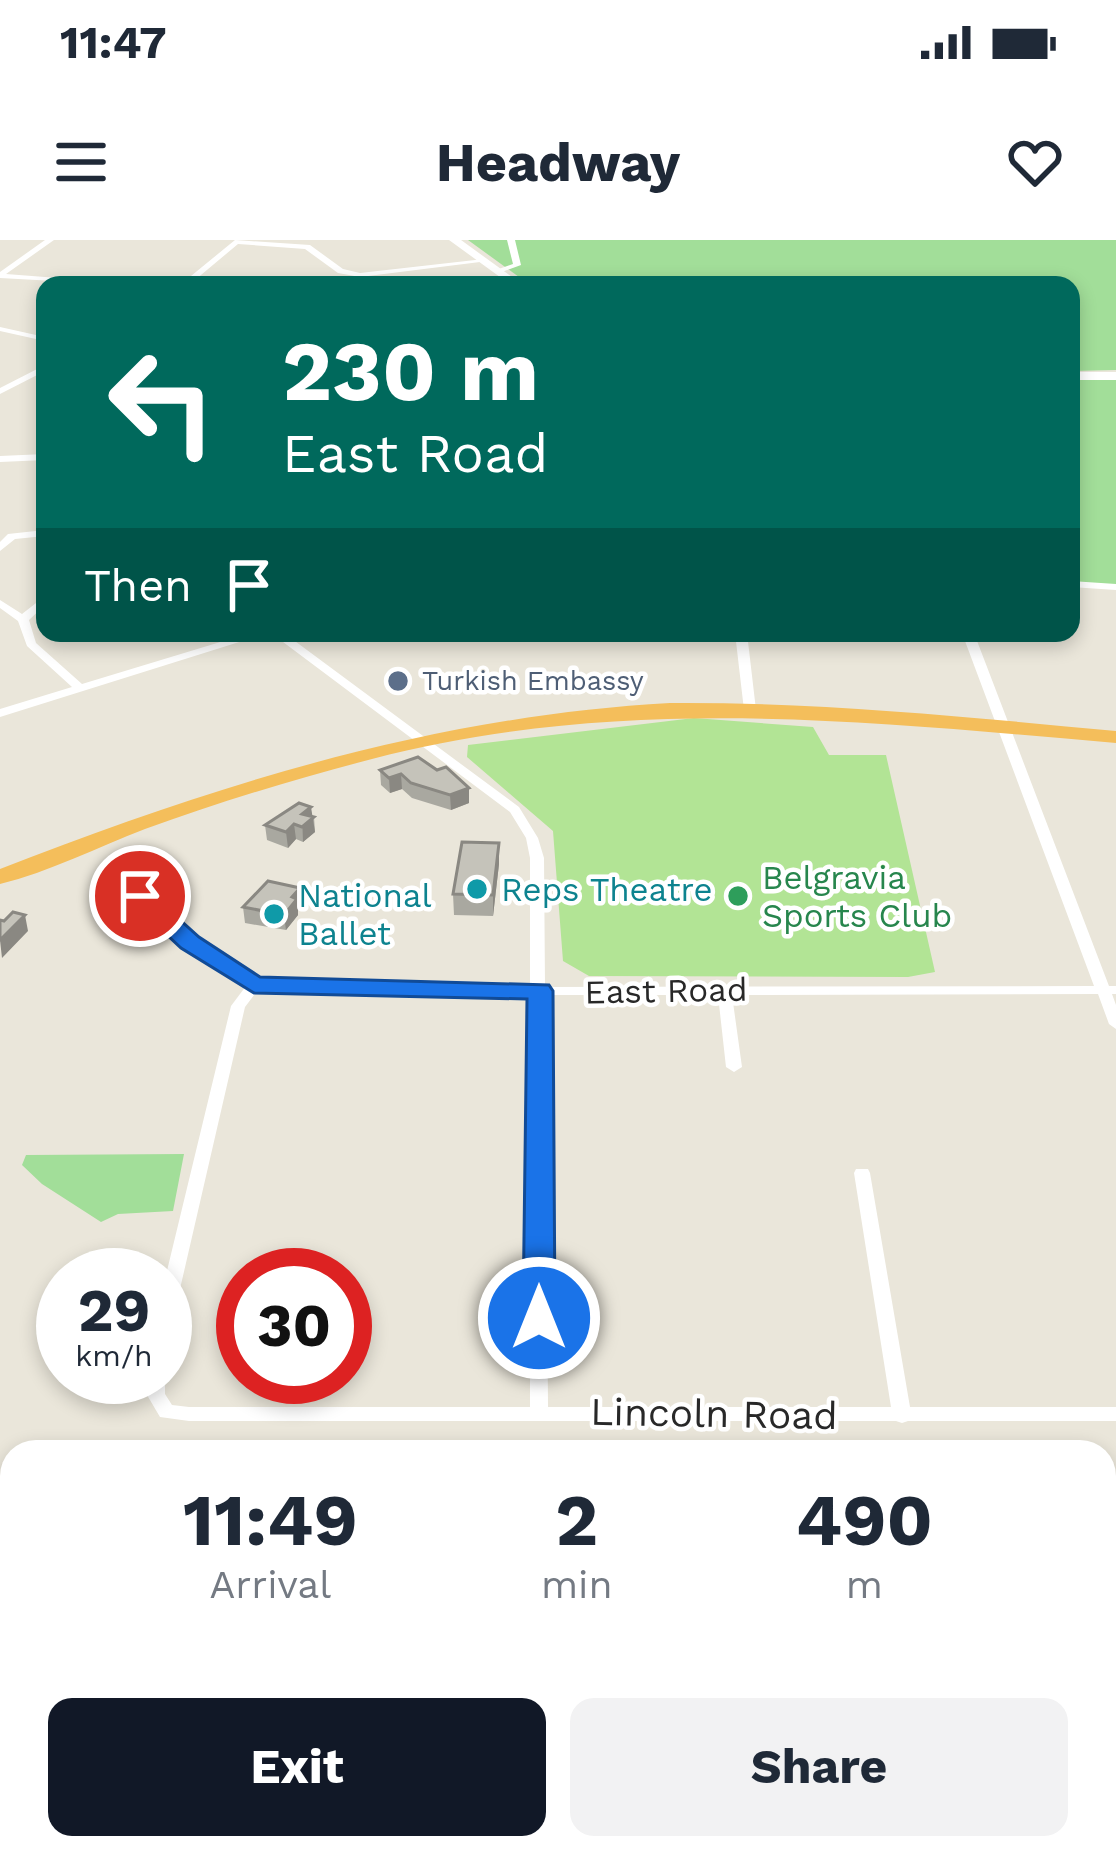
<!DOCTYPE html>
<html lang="en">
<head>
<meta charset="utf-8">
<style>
  :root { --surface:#fff; --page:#f2f2f3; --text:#1f2937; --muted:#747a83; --accent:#111827 }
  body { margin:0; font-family:"Work Sans",sans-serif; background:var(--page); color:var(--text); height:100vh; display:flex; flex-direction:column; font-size:45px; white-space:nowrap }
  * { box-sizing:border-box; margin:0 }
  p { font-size:39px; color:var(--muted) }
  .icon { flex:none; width:66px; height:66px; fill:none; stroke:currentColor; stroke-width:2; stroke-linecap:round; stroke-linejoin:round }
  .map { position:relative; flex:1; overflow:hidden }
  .details { position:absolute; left:0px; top:1200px; width:1116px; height:420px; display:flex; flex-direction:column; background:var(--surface); border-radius:36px 36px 0 0; box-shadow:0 6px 18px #0003 }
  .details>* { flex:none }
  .banner { position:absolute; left:36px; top:36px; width:1044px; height:366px; border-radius:24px; box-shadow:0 6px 18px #0003; background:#00695c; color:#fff; overflow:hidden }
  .speed { position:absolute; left:36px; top:1008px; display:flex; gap:24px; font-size:60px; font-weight:700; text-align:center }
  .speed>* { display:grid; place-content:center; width:156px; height:156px; border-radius:50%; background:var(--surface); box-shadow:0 6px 18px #0003; line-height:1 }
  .speed small { font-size:30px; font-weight:400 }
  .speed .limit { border:18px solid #d22; background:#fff; color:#111 }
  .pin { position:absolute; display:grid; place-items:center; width:102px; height:102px; color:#fff; margin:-51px; border:6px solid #fff; border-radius:50%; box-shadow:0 3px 12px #0007 }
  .me { position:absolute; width:132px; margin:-66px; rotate:0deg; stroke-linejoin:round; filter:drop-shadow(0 0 9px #0008) }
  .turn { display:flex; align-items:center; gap:42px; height:252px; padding:0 48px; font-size:54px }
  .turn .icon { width:156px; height:156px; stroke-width:2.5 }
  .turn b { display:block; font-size:84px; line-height:102px }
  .then { display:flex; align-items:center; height:114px; padding:0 48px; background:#0003; gap:24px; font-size:45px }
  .eta { display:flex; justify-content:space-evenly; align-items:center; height:204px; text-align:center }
  .eta b { font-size:72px; font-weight:700; line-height:84px }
  .button { display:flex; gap:24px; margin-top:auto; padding:24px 48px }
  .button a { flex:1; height:138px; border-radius:24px; background:var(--accent); color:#fff; font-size:48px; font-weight:700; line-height:138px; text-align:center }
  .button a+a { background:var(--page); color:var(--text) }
  .status { display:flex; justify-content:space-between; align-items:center; height:84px; padding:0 60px; background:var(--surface); direction:ltr }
  .status svg { height:33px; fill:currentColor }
  header { display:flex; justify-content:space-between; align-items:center; height:156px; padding:0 48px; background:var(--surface); font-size:54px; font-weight:700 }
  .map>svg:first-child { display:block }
</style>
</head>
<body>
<div class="status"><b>11:47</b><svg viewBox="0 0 49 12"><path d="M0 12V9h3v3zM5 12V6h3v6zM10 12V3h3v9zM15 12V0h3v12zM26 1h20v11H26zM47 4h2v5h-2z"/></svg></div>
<header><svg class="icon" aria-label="menu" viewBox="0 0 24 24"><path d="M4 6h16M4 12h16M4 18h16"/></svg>Headway<svg class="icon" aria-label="heart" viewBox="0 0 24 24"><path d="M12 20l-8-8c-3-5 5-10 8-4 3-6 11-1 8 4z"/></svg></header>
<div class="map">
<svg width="1116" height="1620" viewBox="0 0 1116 1620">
  <rect width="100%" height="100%" fill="#eae6da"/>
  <path fill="#a2de99" d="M 468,0 L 1116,0 L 1116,130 L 1071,131 L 1071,45 L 530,45 Z
    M 1071,140 L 1116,140 L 1116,345 L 1071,342 Z
    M 184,914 L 173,971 L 118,974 L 101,982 L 42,944 L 22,925 L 26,915 Z"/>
  <path fill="#b2e495" d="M 694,478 L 813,487 L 829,515 L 886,515 L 935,732 L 908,737 L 589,736 L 563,721 L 553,591 L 467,517 L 468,505 Z"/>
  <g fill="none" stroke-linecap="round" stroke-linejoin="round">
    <path stroke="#72afe7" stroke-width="6" d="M 0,1398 L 12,1411
      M 225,1608 L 240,1620"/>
    <path fill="#fff" fill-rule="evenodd" d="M 45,0 L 54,0 L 6,34 L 123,43 L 127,45 L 0,38 L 0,32 Z
      M 235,0 L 310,5 L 343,29 L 360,33 L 484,19 L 488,21 L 360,37 L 338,33 L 305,9 L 238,4 L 189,45 L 180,45 Z
      M 507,0 L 515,0 L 521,25 L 496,34 L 496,30 L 513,24 Z
      M 0,87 L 45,97 L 45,101 L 0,91 Z
      M 45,125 L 45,131 L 0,154 L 0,148 Z
      M 45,214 L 45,220 L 0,222 L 0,216 Z
      M 45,290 L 45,296 L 15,299 L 0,311 L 0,302 L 8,294 Z
      M 1071,341 L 1116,344 L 1116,350 L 1071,347 Z
      M 45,356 L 45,365 L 29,380 L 36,403 L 82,444 L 250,393 L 268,393 L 0,477 L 0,469 L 72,447 L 27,406 L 18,381 L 0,368 L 0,360 L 22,374 Z
      M 271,393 L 284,393 L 519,567 L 538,598 L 544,618 L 545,747 L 1094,746 L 962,393 L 974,393 L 1109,746 L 1116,746 L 1116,754 L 1112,754 L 1116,765 L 1116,789 L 1109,784 L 1098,754 L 732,755 L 742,827 L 734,832 L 726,827 L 718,755 L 545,755 L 548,1167 L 891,1167 L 854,933 L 856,929 L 868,929 L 870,933 L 910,1167 L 1116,1167 L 1116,1181 L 908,1181 L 902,1183 L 896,1181 L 189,1181 L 160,1177 L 147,1155 L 147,1137 L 165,1137 L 165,1154 L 172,1165 L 189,1167 L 530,1167 L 530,755 L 258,750 L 245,767 L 174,1075 L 171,1080 L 165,1082 L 165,1039 L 231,766 L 246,746 L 185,705 L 109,634 L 107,631 L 109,628 L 119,628 L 195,699 L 257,741 L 530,746 L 530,618 L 526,598 L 510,572 Z
      M 735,393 L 747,393 L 756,470 L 750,474 L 744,470 Z"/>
    <path fill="#fff" fill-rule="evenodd" d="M 449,0 L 461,0 L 523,45 L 511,45 Z
      M 1071,132 L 1116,132 L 1116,140 L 1071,140 Z"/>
    <path fill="#f4be5b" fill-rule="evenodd" d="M 670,463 C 819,462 967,477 1116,491 L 1116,503 C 862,481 623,454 372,519 C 295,539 219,562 145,589 C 98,607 49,632 0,644 L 0,629 C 217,544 436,476 670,463 Z"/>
  </g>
  <path fill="#a9a8a0" d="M 380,530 L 437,530 L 469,548 L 469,563 L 451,570 L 412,558 L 402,549 L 390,553 L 381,545 Z
    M 314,577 L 315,592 L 303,602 L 296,599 L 288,608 L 267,600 L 265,585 Z
    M 499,624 L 493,676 L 454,675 L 453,654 Z
    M 302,663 L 298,668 L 298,675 L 286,690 L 245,683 L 243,667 Z"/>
  <path fill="#8a8882" d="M 401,534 L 402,549 L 390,553 L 389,538 Z
    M 469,548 L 469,563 L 451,570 L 450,555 Z
    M 311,567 L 315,592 L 303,602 L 302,574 Z
    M 294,584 L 296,599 L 288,608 L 286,592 Z
    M 499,603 L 499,624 L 493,676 L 493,655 Z
    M 300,648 L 302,663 L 298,668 L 298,675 L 286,690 L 284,675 L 292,657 Z
    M 25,675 L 28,691 L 2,718 L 0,700 Z"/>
  <path fill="#c5c3ba" stroke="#8a8882" stroke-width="3" d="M 418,517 L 437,530 L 446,527 L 469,548 L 450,555 L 411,543 L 401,534 L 389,538 L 380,530 Z
    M 299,563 L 311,567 L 302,574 L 314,577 L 302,587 L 294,584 L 286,592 L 265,585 Z
    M 462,602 L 499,603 L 493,655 L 453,654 Z
    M 268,641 L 300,648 L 292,657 L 297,659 L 284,675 L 243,667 Z
    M 13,672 L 25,675 L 0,700 L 0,680 L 4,681 Z"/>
  <path fill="#1a73e8" stroke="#114b97" stroke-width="3" d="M 140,649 L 148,651 L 199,697 L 260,737 L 549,745 L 553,751 L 555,1078 L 550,1086 L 528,1086 L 523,1078 L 527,759 L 254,753 L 181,708 L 131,661 L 127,656 Z"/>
  <circle fill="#5c6f8a" stroke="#fff" stroke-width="4.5" cx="398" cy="441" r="12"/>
  <g fill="#0f9aa8" stroke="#fff" stroke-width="4.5">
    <circle cx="477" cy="649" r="12"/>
    <circle cx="274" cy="674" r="12"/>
  </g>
  <circle fill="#2e9e5b" stroke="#fff" stroke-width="4.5" cx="738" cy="656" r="12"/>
  <g text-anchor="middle" stroke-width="9" stroke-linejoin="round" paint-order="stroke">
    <g font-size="27" fill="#4e5e75" stroke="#fff" text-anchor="start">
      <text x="422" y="450">Turkish Embassy</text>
    </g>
    <g font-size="33" fill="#27864d" stroke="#fff" text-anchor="start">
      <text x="762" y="649">Belgravia<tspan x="762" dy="38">Sports Club</tspan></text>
    </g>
    <g font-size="33" fill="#0d838f" stroke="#fff" text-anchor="start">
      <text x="501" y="661">Reps Theatre</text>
      <text x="298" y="667">National<tspan x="298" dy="38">Ballet</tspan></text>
    </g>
    <g font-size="33" fill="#282828" stroke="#fff">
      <text transform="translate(666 750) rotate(-1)" y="12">East Road</text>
    </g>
    <g font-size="39" fill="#282828" stroke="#fff">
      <text transform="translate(714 1173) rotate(1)" y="14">Lincoln Road</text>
    </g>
  </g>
</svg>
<div class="speed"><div>29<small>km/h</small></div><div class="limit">30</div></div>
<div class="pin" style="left:140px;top:656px;background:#d93025"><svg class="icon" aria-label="arrive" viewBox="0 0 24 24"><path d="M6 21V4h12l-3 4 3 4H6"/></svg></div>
<svg class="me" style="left:539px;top:1078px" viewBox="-20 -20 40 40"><circle r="17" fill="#1a73e8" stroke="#fff" stroke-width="3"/><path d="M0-11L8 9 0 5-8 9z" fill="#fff"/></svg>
<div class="banner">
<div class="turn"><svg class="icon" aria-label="left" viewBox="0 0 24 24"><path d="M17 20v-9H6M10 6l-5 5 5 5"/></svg><div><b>230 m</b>East Road</div></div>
<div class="then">Then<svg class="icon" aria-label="arrive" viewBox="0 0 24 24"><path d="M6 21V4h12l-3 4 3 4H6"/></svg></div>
</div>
<section class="details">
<div class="eta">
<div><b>11:49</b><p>Arrival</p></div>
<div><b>2</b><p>min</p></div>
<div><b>490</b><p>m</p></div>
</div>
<div class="button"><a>Exit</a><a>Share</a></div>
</section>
</div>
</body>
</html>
